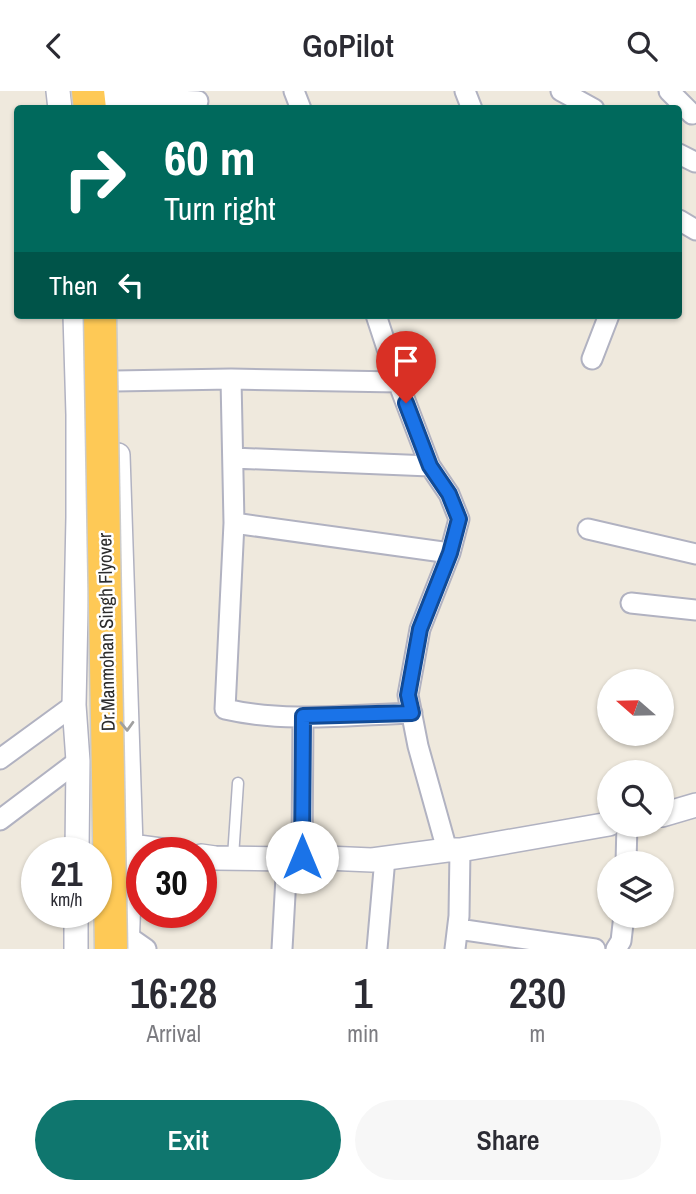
<!DOCTYPE html>
<html lang="en">
<head>
<meta charset="utf-8">
<style>
  :root { --surface:#fff; --page:#f7f7f7; --text:#2b2b33; --muted:#7c7c81; --accent:#0f766e }
  body { margin:0; font-family:"Archivo Narrow",sans-serif; background:var(--page); color:var(--text); height:100vh; display:flex; flex-direction:column; font-size:26px; white-space:nowrap }
  * { box-sizing:border-box; margin:0 }
  p { font-size:23px; color:var(--muted) }
  .icon { flex:none; width:38px; height:38px; fill:none; stroke:currentColor; stroke-width:2; stroke-linecap:round; stroke-linejoin:round }
  .map { position:relative; height:858px; overflow:hidden }
  .side { display:flex; flex-direction:column; background:var(--surface); flex:1 }
  .side>* { flex:none }
  .banner { position:absolute; left:14px; top:14px; width:668px; height:214px; border-radius:7px; box-shadow:0 2px 5px #0004; background:#00695c; color:#fff; overflow:hidden }
  .needle { width:46px; rotate:290deg }
  .controls { position:absolute; left:597px; top:578px; display:grid; gap:14px }
  .controls a { display:grid; place-items:center; width:77px; height:77px; border-radius:50%; background:var(--surface); box-shadow:0 2px 5px #0004; font-size:35px }
  .speed { position:absolute; left:21px; top:746px; display:flex; gap:14px; font-size:35px; font-weight:700; text-align:center }
  .speed>* { display:grid; place-content:center; width:91px; height:91px; border-radius:50%; background:var(--surface); box-shadow:0 2px 5px #0004; line-height:1 }
  .speed small { font-size:18px; font-weight:400 }
  .speed .limit { border:10px solid #d22; background:#fff; color:#111 }
  .pin { position:absolute; display:grid; place-items:center; width:60px; height:60px; color:#fff; margin:-72px -30px; border-radius:50% 50% 50% 0; rotate:-45deg; box-shadow:0 0 7px #0007 }
  .pin .icon { rotate:45deg }
  .me { position:absolute; width:77px; margin:-38px; rotate:0deg; stroke-linejoin:round; filter:drop-shadow(0 0 5px #0008) }
  .turn { display:flex; align-items:center; gap:24px; height:147px; padding:0 35px; font-size:32px }
  .turn .icon { width:91px; height:91px; stroke-width:2.5 }
  .turn b { display:block; font-size:49px; line-height:60px }
  .then { display:flex; align-items:center; height:66px; padding:0 35px; background:#0003; gap:14px; font-size:26px }
  .eta { display:flex; justify-content:space-evenly; align-items:center; height:119px; text-align:center }
  .eta b { font-size:42px; font-weight:600; line-height:49px }
  .cta { display:flex; gap:14px; margin-top:auto; padding:14px 35px }
  .cta a { flex:1; height:80px; border-radius:42px; background:var(--accent); color:#fff; font-size:28px; font-weight:600; line-height:80px; text-align:center }
  .cta a+a { background:var(--page); color:var(--text) }
  header { display:flex; justify-content:space-between; align-items:center; height:91px; padding:0 35px; background:var(--surface); font-size:32px; font-weight:600 }
  .map>svg:first-child { display:block }
</style>
</head>
<body>
<header><svg class="icon" aria-label="back" viewBox="0 0 24 24"><path d="M15 5l-7 7 7 7"/></svg>GoPilot<svg class="icon" aria-label="search" viewBox="0 0 24 24"><circle cx="10" cy="10" r="6"/><path d="M15 15l6 6"/></svg></header>
<div class="map">
<svg width="696" height="858" viewBox="0 0 696 858">
  <rect width="100%" height="100%" fill="#efe9dd"/>
  <g fill="none" stroke-linecap="round" stroke-linejoin="round">
    <defs>
      <path id="service" d="M 233,766 L 238,692"/>
      <path id="minor" d="M 294,0 L 301,18
        M 465,0 L 472,18
        M 561,0 L 594,18
        M 669,0 L 692,23
        M 107,6 L 198,10
        M 679,63 L 695,71
        M 679,129 L 696,139
        M 376,224 L 398,291 L 430,375 L 449,403 L 459,428 L 450,462 L 420,538 L 408,604 L 418,655 L 447,759
        M 592,268 L 609,224
        M 115,290 L 231,288
        M 398,291 L 231,288 L 234,432 L 225,618 C 285,632 350,624 412,622
        M 233,367 L 430,375
        M 234,432 L 450,462
        M 588,438 L 696,463
        M 631,512 L 696,519
        M 0,668 L 74,614
        M 0,729 L 78,670
        M 302,766 L 303,626
        M 626,772 L 627,733
        M 458,838 L 595,858
        M 126,844 L 146,858
        M 282,858 L 287,768
        M 377,858 L 385,767
        M 455,858 L 459,825 L 460,759
        M 616,858 L 621,850 L 624,824"/>
      <path id="tertiary" d="M 58,0 L 60,18
        M 105,0 L 107,6 L 107,18
        M 75,224 L 78,324 L 78,426 L 74,614 L 78,670 L 77,761
        M 118,364 L 131,755 L 127,858
        M 662,724 L 696,714
        M 116,753 L 176,761
        M 201,765 L 215,767 L 287,768 L 302,766 L 372,769 L 447,759 L 460,759 L 609,733
        M 76,858 L 76,821"/>
      <path id="trunk" d="M 88,0 L 90,18"/>
    </defs>
    <use href="#service" stroke="#b1b2c1" stroke-width="13"/>
    <use href="#minor" stroke="#b1b2c1" stroke-width="23"/>
    <use href="#tertiary" stroke="#b1b2c1" stroke-width="26"/>
    <use href="#trunk" stroke="#ccc" stroke-width="35"/>
    <use href="#service" stroke="#fff" stroke-width="10"/>
    <use href="#minor" stroke="#fff" stroke-width="19"/>
    <use href="#tertiary" stroke="#fff" stroke-width="23"/>
    <use href="#trunk" stroke="#fec956" stroke-width="32"/>
    <defs>
      <path id="trunk-bridge" d="M 100,224 L 111,858"/>
    </defs>
    <use href="#trunk-bridge" stroke="#ccc" stroke-width="35" stroke-linecap="butt"/>
    <use href="#trunk-bridge" stroke="#fec956" stroke-width="32"/>
  </g>
  <defs><path id="oneway-chevron" d="M-2-3.5L2.5 0L-2 3.5" fill="none" stroke-width="1.6" stroke-linecap="round" stroke-linejoin="round" transform="scale(1.75)"/></defs>
  <use stroke="#a0a0a0" href="#oneway-chevron" transform="translate(127 635) rotate(88)"/>
  <g fill="none" stroke-linecap="round" stroke-linejoin="round">
    <defs>
      <path id="route" d="M 302,766 L 303,625 L 412,622 L 408,604 L 420,538 L 450,462 L 459,428 L 449,403 L 430,375 L 406,312"/>
    </defs>
    <use href="#route" stroke="#114b97" stroke-width="18"/>
    <use href="#route" stroke="#1a73e8" stroke-width="12"/>
  </g>
  <g text-anchor="middle" stroke-width="5" stroke-linejoin="round" paint-order="stroke">
    <g font-size="19" fill="#2c2c2c" stroke="#fff">
      <text transform="translate(106 541) rotate(-91)" y="7">Dr.Manmohan Singh Flyover</text>
    </g>
  </g>
</svg>
<div class="controls">
<a><svg class="needle" viewBox="-14 -14 28 28"><path d="M0-13l5 13h-10z" fill="#e53935"/><path d="M0 13l5-13h-10z" fill="#7c7c81"/></svg></a>
<a><svg class="icon" aria-label="search" viewBox="0 0 24 24"><circle cx="10" cy="10" r="6"/><path d="M15 15l6 6"/></svg></a>
<a><svg class="icon" aria-label="layers" viewBox="0 0 24 24"><path d="M12 4l9 5-9 5-9-5zM3 14l9 5 9-5"/></svg></a>
</div>
<div class="speed"><div>21<small>km/h</small></div><div class="limit">30</div></div>
<div class="pin" style="left:406px;top:312px;background:#d93025"><svg class="icon" aria-label="arrive" viewBox="0 0 24 24"><path d="M6 21V4h12l-3 4 3 4H6"/></svg></div>
<svg class="me" style="left:302px;top:766px" viewBox="-20 -20 40 40"><circle r="19" fill="#fff"/><path d="M0-13L10 11 0 6-10 11z" fill="#1a73e8"/></svg>
<div class="banner">
<div class="turn"><svg class="icon" aria-label="right" viewBox="0 0 24 24"><path d="M7 20v-9h11M14 6l5 5-5 5"/></svg><div><b>60 m</b>Turn right</div></div>
<div class="then">Then<svg class="icon" aria-label="left" viewBox="0 0 24 24"><path d="M17 20v-9H6M10 6l-5 5 5 5"/></svg></div>
</div>
</div>
<section class="side">
<div class="eta">
<div><b>16:28</b><p>Arrival</p></div>
<div><b>1</b><p>min</p></div>
<div><b>230</b><p>m</p></div>
</div>
<div class="cta"><a>Exit</a><a>Share</a></div>
</section>
</body>
</html>
